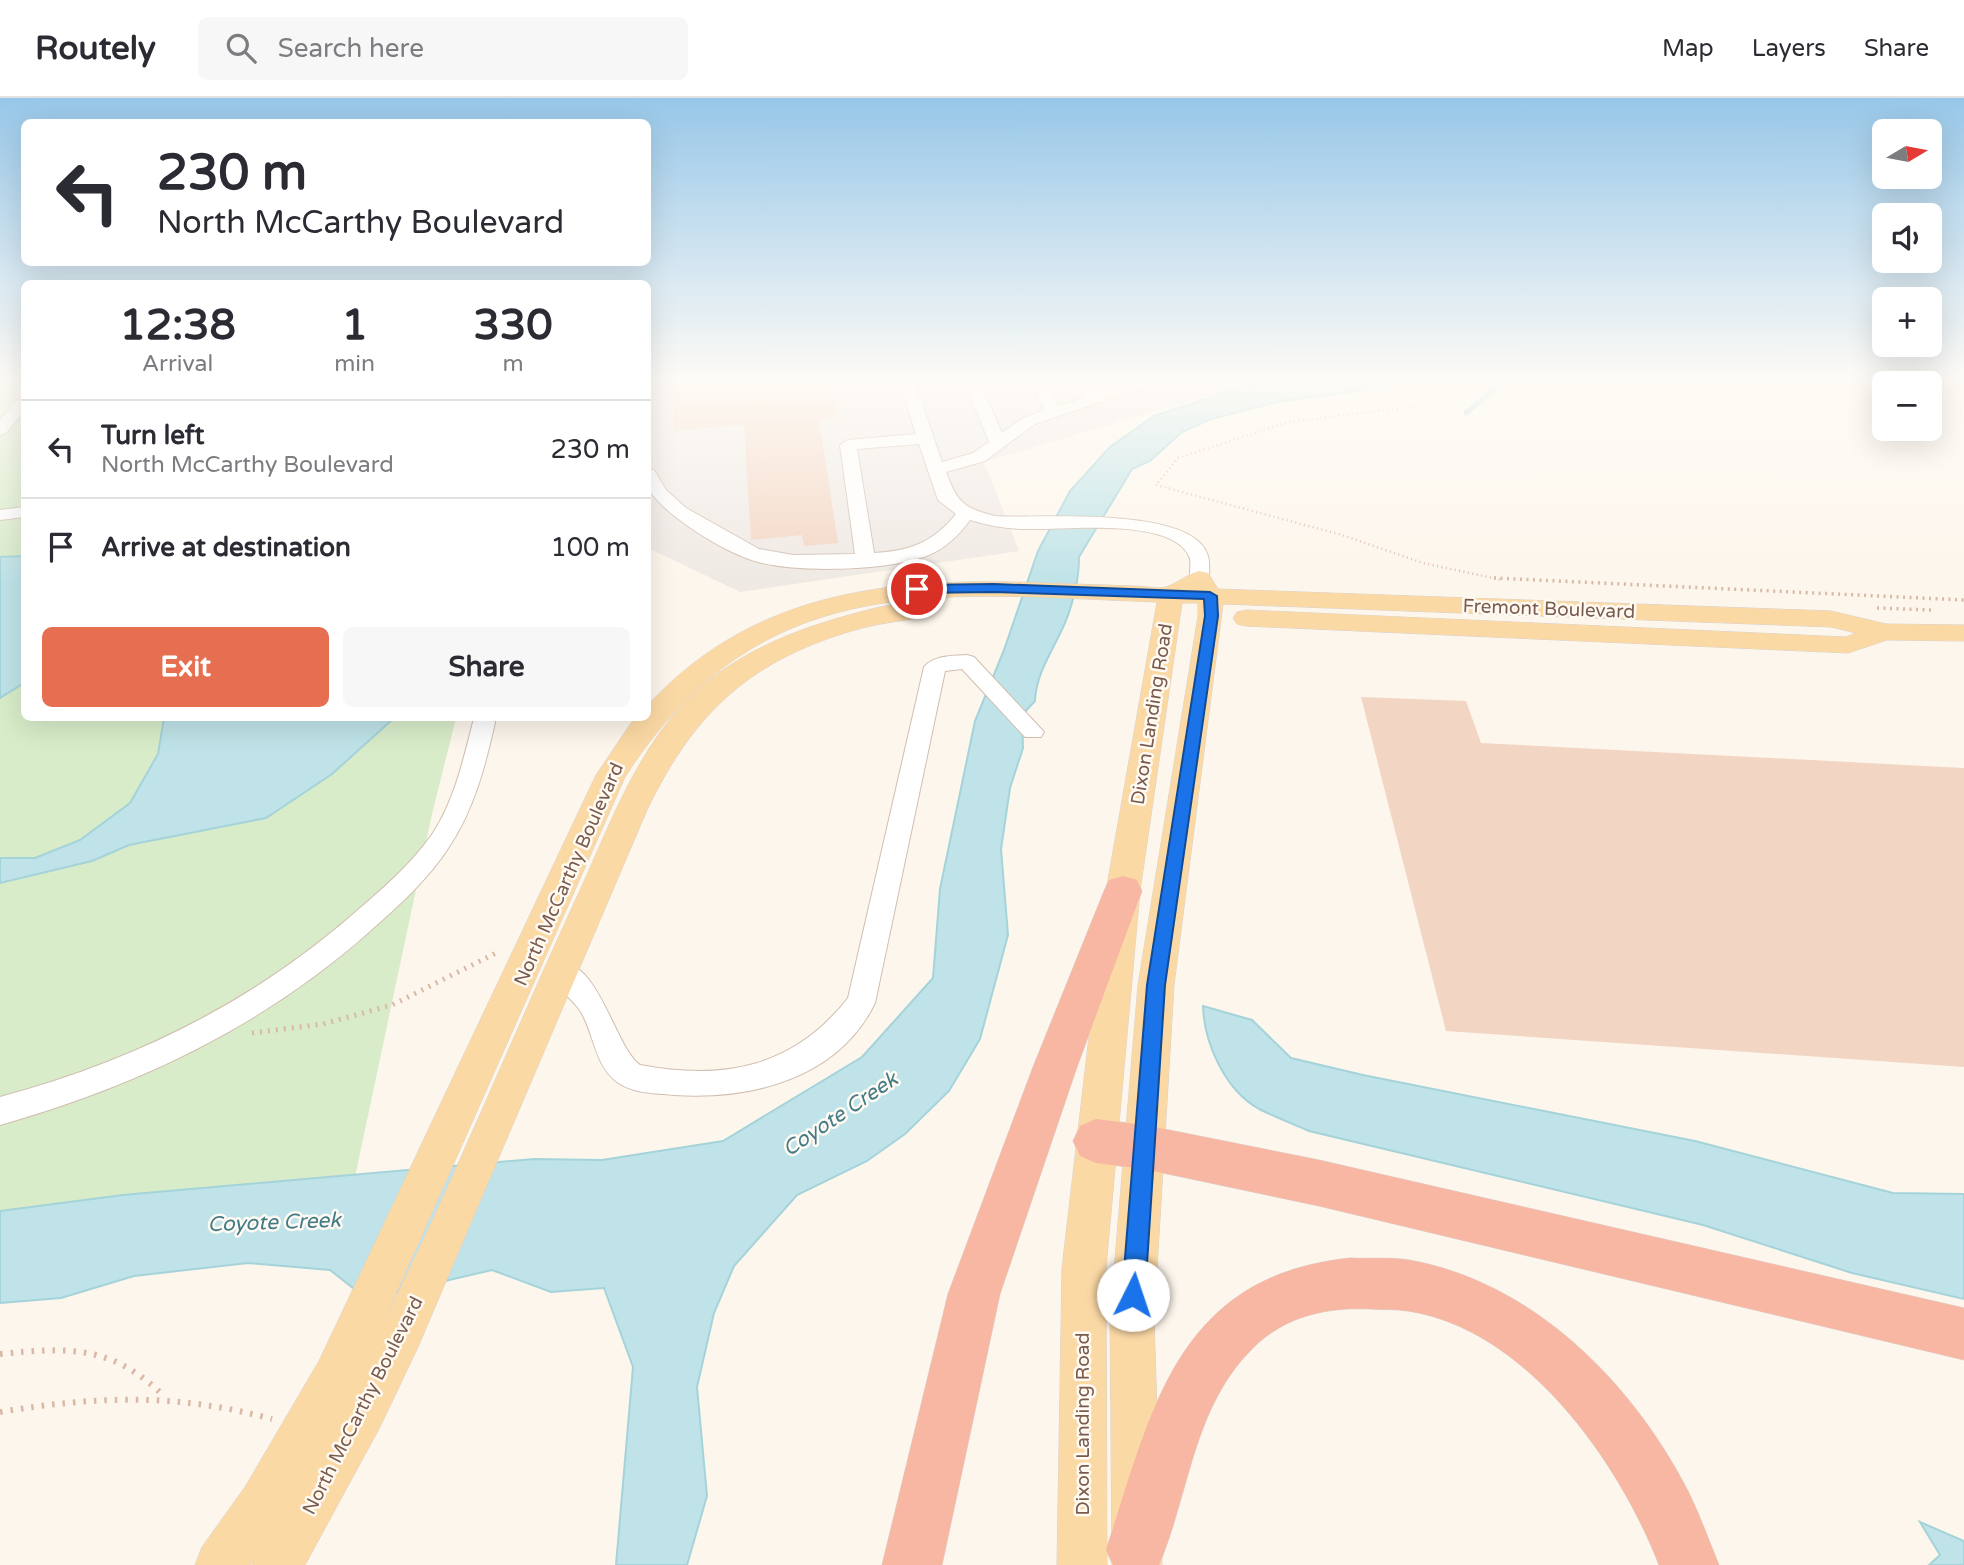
<!DOCTYPE html>
<html lang="en">
<head>
<meta charset="utf-8">
<style>
  :root { --surface:#fff; --page:#f7f7f7; --text:#2b2b33; --muted:#7c7c81; --line:#e1e1e2; --accent:#e76f51 }
  body { margin:0; font-family:"Varela Round",sans-serif; background:var(--page); color:var(--text); height:100vh; display:flex; flex-direction:column; font-size:26px; white-space:nowrap }
  * { box-sizing:border-box; margin:0 }
  p { font-size:23px; color:var(--muted) }
  .icon { flex:none; width:38px; height:38px; fill:none; stroke:currentColor; stroke-width:2; stroke-linecap:round; stroke-linejoin:round }
  .map { position:relative; flex:1; overflow:hidden }
  .side { position:absolute; left:21px; top:182px; width:630px; height:441px; display:flex; flex-direction:column; background:var(--surface); border-radius:10px; box-shadow:0 7px 28px #0002 }
  .side>* { flex:none }
  .top-card { position:absolute; left:21px; top:21px; width:630px; height:147px; border-radius:10px; box-shadow:0 7px 28px #0002; background:#fff; color:var(--text); overflow:hidden }
  .needle { width:46px; rotate:80deg }
  .controls { position:absolute; left:1872px; top:21px; display:grid; gap:14px }
  .controls a { display:grid; place-items:center; width:70px; height:70px; border-radius:10px; background:var(--surface); box-shadow:0 7px 28px #0002; font-size:35px }
  .pin { position:absolute; display:grid; place-items:center; width:60px; height:60px; color:#fff; margin:-30px; border:4px solid #fff; border-radius:50%; box-shadow:0 2px 7px #0007 }
  .me { position:absolute; width:77px; margin:-38px; rotate:4deg; stroke-linejoin:round; filter:drop-shadow(0 0 5px #0008) }
  .turn { display:flex; align-items:center; gap:24px; height:147px; padding:0 21px; font-size:32px }
  .turn .icon { width:91px; height:91px; stroke-width:2.5 }
  .turn b { display:block; font-size:49px; line-height:60px }
  .eta { display:flex; justify-content:space-evenly; align-items:center; height:119px; text-align:center }
  .eta b { font-size:42px; font-weight:800; line-height:49px }
  .action { display:flex; gap:14px; margin-top:auto; padding:14px 21px }
  .action a { flex:1; height:80px; border-radius:10px; background:var(--accent); color:#fff; font-size:28px; font-weight:800; line-height:80px; text-align:center }
  .action a+a { background:var(--page); color:var(--text) }
  ul { padding:0; list-style:none }
  li { display:flex; align-items:center; gap:21px; height:98px; padding:0 21px; border-top:2px solid var(--line) }
  li div { flex:1 }
  li b { display:block; font-size:26px }
  li em { font-style:normal }
  header { display:flex; align-items:center; gap:42px; box-sizing:border-box; height:98px; padding:0 35px; background:var(--surface); border-bottom:2px solid var(--line) }
  header strong { font-size:33px }
  nav { display:flex; gap:38px; margin-inline-start:auto; font-size:24px }
  .search { width:490px; height:63px; background:var(--page); display:flex; align-items:center; gap:18px; box-sizing:border-box; padding:0 24px; border-radius:10px; color:var(--muted); font-size:26px }
  .map>svg:first-child { display:block }
</style>
</head>
<body>
<header>
<strong>Routely</strong>
<div class="search"><svg class="icon" aria-label="search" viewBox="0 0 24 24"><circle cx="10" cy="10" r="6"/><path d="M15 15l6 6"/></svg>Search here</div>
<nav><a>Map</a><a>Layers</a><a>Share</a></nav>
</header>
<div class="map">
<svg width="1964" height="1467" viewBox="0 0 1964 1467">
  <rect width="100%" height="100%" fill="#fdf6ec"/>
  <path fill="#efe9e4" d="M 648,282 L 1260,282 L 984,364 L 1019,453 L 740,494 L 648,450 Z"/>
  <path fill="#d8ecc9" d="M 0,282 L 24,282 L 24,620 L 456,620 L 432,716 L 355,1079 L 123,1097 L 0,1113 Z"/>
  <path fill="#bfe3e8" stroke="#a5d3da" stroke-width="2" d="M 1279,282 L 1404,282 L 1389,289 L 1282,303 L 1211,321 L 1182,334 L 1150,363 L 1132,371 L 1079,459 C 1079,481 1073,505 1065,525 C 1054,551 1036,574 1035,603 L 1022,617 L 1023,650 L 1010,690 L 1001,751 L 1008,837 L 980,941 L 949,993 L 905,1036 L 867,1063 L 797,1097 L 734,1168 L 714,1215 L 697,1289 L 707,1398 L 687,1467 L 616,1467 L 633,1269 L 604,1190 L 551,1194 L 492,1172 L 385,1197 L 353,1190 L 330,1172 L 248,1165 L 134,1178 L 61,1200 L 0,1205 L 0,1113 L 123,1097 L 534,1061 L 602,1062 L 723,1043 L 862,959 L 933,880 L 940,791 L 975,623 L 1004,552 L 1038,453 L 1070,393 L 1110,349 L 1154,318 L 1239,290 Z
    M 24,458 L 24,585 L 0,600 L 0,459 Z
    M 164,620 L 394,620 L 332,676 L 266,720 L 129,747 L 92,763 L 0,785 L 0,760 L 35,760 L 80,742 L 130,705 L 158,656 Z
    M 1203,908 L 1252,922 L 1291,960 L 1363,977 L 1695,1043 L 1893,1095 L 1964,1096 L 1964,1201 L 1852,1175 L 1703,1127 L 1309,1033 C 1293,1026 1275,1019 1259,1011 C 1225,992 1204,945 1203,908 Z
    M 1920,1424 L 1964,1443 L 1964,1467 L 1929,1467 L 1940,1457 Z"/>
  <g fill="none" stroke-linecap="round" stroke-linejoin="round">
    <path stroke="#a5d3da" stroke-width="5" d="M 1466,315 L 1505,282"/>
  </g>
  <path fill="#f3d5c3" d="M 674,282 L 830,282 L 837,319 L 819,321 L 838,445 L 804,448 L 802,437 L 751,442 L 744,327 L 673,333 Z
    M 1361,599 L 1466,603 L 1481,645 L 1964,670 L 1964,969 L 1446,933 Z"/>
  <g fill="none" stroke-linecap="round" stroke-linejoin="round">
    <defs>
      <path id="minor" d="M 899,282 L 914,282 L 942,364 L 973,355 L 989,344 L 964,282 L 978,282 L 1002,335 L 1023,320 L 1045,312 L 1030,282 L 1044,282 L 1058,308 L 1084,300 L 1074,282 L 1088,282 L 1097,295 L 1138,282 L 1159,282 L 1157,285 L 1035,326 L 985,363 L 946,374 C 957,404 963,410 995,418 C 1038,421 1194,407 1208,458 C 1210,465 1209,474 1209,480 L 1199,486 L 1192,484 C 1187,476 1193,466 1189,458 C 1171,419 1064,432 1028,431 C 1008,431 989,428 970,422 C 959,437 946,450 929,457 C 889,473 800,475 758,464 C 725,455 667,419 648,391 L 648,371 L 654,372 L 666,392 L 686,410 L 759,451 L 793,457 L 855,456 L 840,347 L 848,342 L 916,336 ZM 919,346 L 938,402 L 956,416 C 933,445 909,453 874,455 L 857,351 Z
        M 24,299 L 24,313 L 6,335 L 0,337 L 0,322 L 18,301 Z
        M 24,409 L 24,419 L 0,422 L 0,412 Z
        M 967,557 L 974,559 L 1044,634 L 1041,639 L 1025,639 L 962,571 L 945,573 L 875,905 C 838,981 751,1002 674,997 C 655,995 634,996 617,984 C 595,968 594,936 581,914 C 572,899 554,890 546,874 L 550,866 C 597,850 613,948 640,967 C 725,983 794,969 848,900 L 924,569 C 934,557 953,558 967,557 Z
        M 474,620 L 496,620 C 486,665 475,710 449,749 C 428,782 398,808 369,834 C 262,929 137,988 0,1027 L 0,999 C 131,964 248,907 351,818 C 380,793 411,767 433,735 C 455,701 464,659 474,620 Z"/>
      <path id="major" d="M 1199,473 L 1208,475 L 1218,491 L 1831,513 L 1886,526 L 1964,527 L 1964,543 L 1887,542 L 1848,555 L 1246,528 L 1237,526 L 1233,520 L 1237,514 L 1246,512 L 1846,539 L 1856,535 L 1831,529 L 1223,506 L 1174,887 L 1154,1221 L 1162,1467 L 1112,1467 L 1110,1221 L 1138,887 L 1198,518 L 1198,505 L 1182,505 L 1140,793 L 1106,1170 L 1107,1467 L 1057,1467 L 1062,1170 L 1106,793 L 1157,504 C 937,496 761,468 625,679 L 384,1223 C 453,1085 511,942 575,803 C 607,735 632,660 685,604 C 726,561 785,535 842,519 C 868,512 904,500 930,507 L 934,512 L 930,517 C 908,523 884,524 862,530 C 753,560 695,612 647,712 L 418,1249 L 380,1329 L 305,1467 L 252,1467 L 254,1462 L 250,1467 L 195,1467 L 202,1449 L 245,1389 L 319,1263 L 596,677 L 631,625 L 636,620 L 648,620 L 648,607 C 755,491 895,479 1044,485 C 1074,486 1104,487 1134,488 C 1143,488 1157,491 1166,489 C 1178,485 1187,476 1199,473 Z"/>
      <path id="highway" d="M 1123,778 L 1137,782 L 1142,793 L 1077,969 L 1000,1196 L 942,1467 L 882,1467 L 948,1196 L 1033,969 L 1104,793 L 1109,782 Z
        M 1096,1021 L 1144,1027 L 1319,1062 L 1964,1210 L 1964,1262 L 1319,1108 L 1144,1071 L 1096,1065 L 1080,1058 L 1073,1043 L 1080,1028 Z
        M 1350,1160 C 1369,1161 1390,1159 1409,1162 C 1533,1184 1632,1284 1688,1393 C 1700,1417 1709,1443 1719,1467 L 1659,1467 C 1619,1364 1526,1231 1408,1213 C 1396,1211 1383,1212 1370,1211 C 1327,1209 1285,1218 1253,1250 C 1193,1309 1190,1393 1159,1467 L 1113,1467 L 1106,1452 C 1152,1312 1176,1178 1350,1160 Z"/>
    </defs>
    <use href="#minor" stroke="#d1beb0" stroke-width="2"/>
    <use href="#major" stroke="#dad1cd" stroke-width="1"/>
    <use href="#highway" stroke="#dad1cd" stroke-width="1"/>
    <path stroke="#d9b8a5" stroke-width="2.5" stroke-dasharray="1 3.5" stroke-linecap="butt" d="M 1483,282 L 1481,290 L 1419,308 L 1289,324 L 1178,360 L 1156,387 L 1342,437 L 1423,465 L 1502,482"/>
    <path stroke="#d9b8a5" stroke-width="3.5" stroke-dasharray="2 4.5" stroke-linecap="butt" d="M 1494,480 L 1964,502
      M 1877,510 L 1932,512"/>
    <path stroke="#d9b8a5" stroke-width="5" stroke-dasharray="2 6" stroke-linecap="butt" d="M 252,935 L 323,926 L 392,907 L 500,853"/>
    <path stroke="#d9b8a5" stroke-width="6" stroke-dasharray="2.5 8" stroke-linecap="butt" d="M 0,1256 C 70,1249 112,1247 165,1299
      M 0,1314 C 97,1298 176,1295 272,1321"/>
    <use href="#minor" fill="#fff" fill-rule="evenodd"/>
    <use href="#major" fill="#fbd9a5" fill-rule="evenodd"/>
    <use href="#highway" fill="#f7b7a3" fill-rule="evenodd"/>
  </g>
  <linearGradient id="sky" x2="0" y2="1"><stop stop-color="#97c7e8"/><stop offset="0.58" stop-color="#fefbf6"/><stop offset="1" stop-color="#fefbf6" stop-opacity="0"/></linearGradient>
  <rect width="1964" height="487" fill="url(#sky)"/>
  <path fill="#1a73e8" stroke="#114b97" stroke-width="2" d="M 994,486 L 1210,494 L 1217,498 L 1218,518 L 1165,887 L 1145,1197 L 1141,1205 L 1133,1208 L 1126,1205 L 1122,1197 L 1147,887 L 1205,518 L 1204,501 L 994,494 L 917,495 L 911,491 L 917,487 Z"/>
  <g text-anchor="middle" stroke-width="5" stroke-linejoin="round" paint-order="stroke">
    <g font-size="19" fill="#7a5c4d" stroke="#fffaf3">
      <text transform="translate(1549 510) rotate(2)" y="7">Fremont Boulevard</text>
      <text transform="translate(1151 616) rotate(-81)" y="7">Dixon Landing Road</text>
      <text transform="translate(568 776) rotate(-66)" y="7">North McCarthy Boulevard</text>
      <text transform="translate(362 1307) rotate(-63)" y="7">North McCarthy Boulevard</text>
      <text transform="translate(1082 1326) rotate(-90)" y="7">Dixon Landing Road</text>
    </g>
    <g font-size="21" font-style="italic" fill="#437c86" stroke="#fffaf3">
      <text transform="translate(840 1016) rotate(-34)" y="7">Coyote Creek</text>
      <text transform="translate(274 1124) rotate(-2)" y="7">Coyote Creek</text>
    </g>
  </g>
</svg>
<div class="controls">
<a><svg class="needle" viewBox="-14 -14 28 28"><path d="M0-13l5 13h-10z" fill="#e53935"/><path d="M0 13l5-13h-10z" fill="#7c7c81"/></svg></a>
<a><svg class="icon" aria-label="sound" viewBox="0 0 24 24"><path d="M4 9h4l5-4v14l-5-4H4zM17 9q2 3 0 6"/></svg></a>
<a>+</a>
<a>−</a>
</div>
<div class="pin" style="left:917px;top:491px;background:#d93025"><svg class="icon" aria-label="arrive" viewBox="0 0 24 24"><path d="M6 21V4h12l-3 4 3 4H6"/></svg></div>
<svg class="me" style="left:1133px;top:1197px" viewBox="-20 -20 40 40"><circle r="19" fill="#fff"/><path d="M0-13L10 11 0 6-10 11z" fill="#1a73e8"/></svg>
<div class="top-card">
<div class="turn"><svg class="icon" aria-label="left" viewBox="0 0 24 24"><path d="M17 20v-9H6M10 6l-5 5 5 5"/></svg><div><b>230 m</b>North McCarthy Boulevard</div></div>
</div>
<section class="side">
<div class="eta">
<div><b>12:38</b><p>Arrival</p></div>
<div><b>1</b><p>min</p></div>
<div><b>330</b><p>m</p></div>
</div>
<ul>
<li><svg class="icon" aria-label="left" viewBox="0 0 24 24"><path d="M17 20v-9H6M10 6l-5 5 5 5"/></svg><div><b>Turn left</b><p>North McCarthy Boulevard</p></div><em>230 m</em></li>
<li><svg class="icon" aria-label="arrive" viewBox="0 0 24 24"><path d="M6 21V4h12l-3 4 3 4H6"/></svg><div><b>Arrive at destination</b></div><em>100 m</em></li>
</ul>
<div class="action"><a>Exit</a><a>Share</a></div>
</section>
</div>
</body>
</html>
